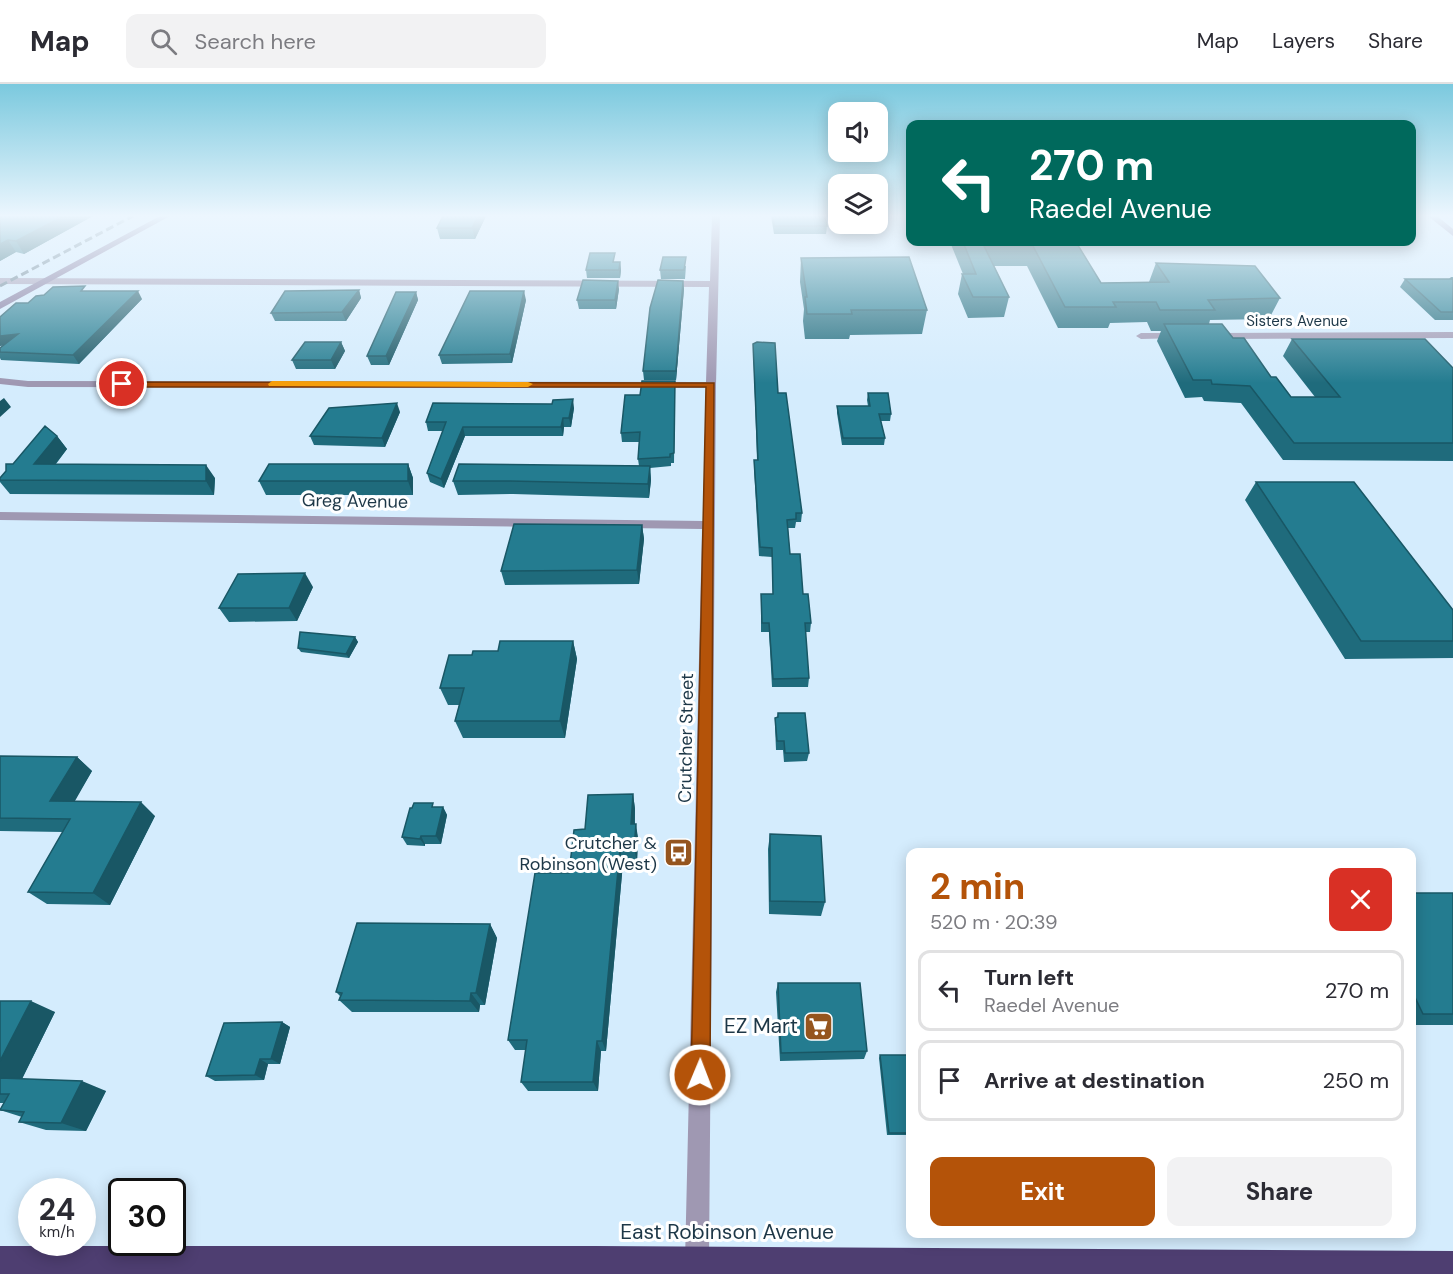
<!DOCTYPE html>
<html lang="en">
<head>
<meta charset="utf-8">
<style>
  :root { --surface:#fff; --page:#f2f2f3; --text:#2b2b33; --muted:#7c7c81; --line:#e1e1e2; --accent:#b45309 }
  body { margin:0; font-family:"DM Sans",sans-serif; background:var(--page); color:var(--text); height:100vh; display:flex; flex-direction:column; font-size:22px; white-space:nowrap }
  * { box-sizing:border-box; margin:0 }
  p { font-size:20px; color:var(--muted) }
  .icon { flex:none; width:33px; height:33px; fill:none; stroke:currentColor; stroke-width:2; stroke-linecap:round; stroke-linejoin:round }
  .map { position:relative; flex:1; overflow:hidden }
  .details { position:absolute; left:906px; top:764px; width:510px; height:390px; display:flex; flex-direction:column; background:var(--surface); border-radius:12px; box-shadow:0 3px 15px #0003 }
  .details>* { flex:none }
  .guide { position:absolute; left:906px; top:36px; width:510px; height:126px; border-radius:12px; box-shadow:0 3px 15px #0003; background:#00695c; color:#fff; overflow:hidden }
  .tools { position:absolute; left:828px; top:18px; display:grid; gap:12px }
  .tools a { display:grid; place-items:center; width:60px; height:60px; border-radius:12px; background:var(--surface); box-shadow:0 3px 15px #0003; font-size:30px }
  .speed { position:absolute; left:18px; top:1094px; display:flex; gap:12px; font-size:30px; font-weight:700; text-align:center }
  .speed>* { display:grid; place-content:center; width:78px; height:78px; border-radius:50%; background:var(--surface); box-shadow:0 3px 15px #0003; line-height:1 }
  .speed small { font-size:15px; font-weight:400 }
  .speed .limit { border:3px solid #111; border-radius:9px; background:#fff; color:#111 }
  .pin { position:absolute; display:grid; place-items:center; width:51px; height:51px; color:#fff; margin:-26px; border:3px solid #fff; border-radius:50%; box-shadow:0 2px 6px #0007 }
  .me { position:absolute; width:66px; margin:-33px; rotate:1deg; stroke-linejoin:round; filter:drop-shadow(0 0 4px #0008) }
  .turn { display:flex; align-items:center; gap:21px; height:126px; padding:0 24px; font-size:27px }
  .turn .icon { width:78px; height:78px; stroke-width:2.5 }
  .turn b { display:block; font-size:42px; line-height:51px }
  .round { display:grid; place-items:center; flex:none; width:63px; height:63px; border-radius:12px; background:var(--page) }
  .headline { display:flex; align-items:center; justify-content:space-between; height:102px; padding:0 24px }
  h1 { font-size:36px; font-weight:700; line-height:45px; color:var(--accent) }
  .primary-button { display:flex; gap:12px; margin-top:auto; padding:12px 24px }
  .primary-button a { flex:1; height:69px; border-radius:12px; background:var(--accent); color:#fff; font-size:24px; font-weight:700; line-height:69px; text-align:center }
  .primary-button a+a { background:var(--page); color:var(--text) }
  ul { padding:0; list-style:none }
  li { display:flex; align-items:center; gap:18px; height:81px; margin:0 12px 9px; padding:0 12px; border:3px solid var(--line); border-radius:12px }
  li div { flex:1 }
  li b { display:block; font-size:22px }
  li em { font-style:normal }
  header { display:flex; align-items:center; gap:36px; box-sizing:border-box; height:84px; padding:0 30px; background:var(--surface); border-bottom:2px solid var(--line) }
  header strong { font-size:28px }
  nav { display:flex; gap:33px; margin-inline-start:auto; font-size:21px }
  .search { width:420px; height:54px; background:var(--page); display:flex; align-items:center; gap:15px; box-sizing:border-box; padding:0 21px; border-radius:12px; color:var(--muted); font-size:22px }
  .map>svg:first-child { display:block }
</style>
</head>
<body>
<header>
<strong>Map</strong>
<div class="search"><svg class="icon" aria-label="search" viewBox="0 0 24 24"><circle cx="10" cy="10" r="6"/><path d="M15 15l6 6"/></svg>Search here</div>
<nav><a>Map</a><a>Layers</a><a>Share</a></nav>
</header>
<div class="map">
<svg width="1453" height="1190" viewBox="0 0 1453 1190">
  <rect width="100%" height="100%" fill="#d4ecfd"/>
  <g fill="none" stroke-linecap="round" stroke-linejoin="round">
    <path fill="#9f98b2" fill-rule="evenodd" d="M 712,132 L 720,132 L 716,301 L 709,1177 L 705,1185 L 697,1189 L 689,1185 L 685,1177 L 702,445 L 0,436 L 0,428 L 703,437 L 706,304 L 28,303 L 0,300 L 0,294 L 28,297 L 706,298 L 709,203 L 0,200 L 0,194 L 710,197 Z
      M 1453,248 L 1453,254 L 1213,255 L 1208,252 L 1213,249 Z
      M 1180,249 L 1185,252 L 1183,254 L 1141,255 L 1136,252 L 1141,249 Z"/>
    <path fill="#7c7197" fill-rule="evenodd" d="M 160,132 L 170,132 L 0,225 L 0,218 Z
      M 1428,132 L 1437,132 L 1453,145 L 1453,152 Z"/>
    <path fill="#4e3e71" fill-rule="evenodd" d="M 0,1162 L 596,1162 L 1453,1167 L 1453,1190 L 0,1190 Z"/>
    <path stroke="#5f7888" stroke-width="3" stroke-dasharray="8 4" stroke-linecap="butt" d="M 0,202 L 133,132"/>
  </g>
  <path fill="#1f6b7c" d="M 0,132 L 93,132 L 24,170 L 16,168 L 0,177 Z
    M 486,132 L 475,155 L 440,155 L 437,144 Z
    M 771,132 L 825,132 L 827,142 L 826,150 L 774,150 Z
    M 950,158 L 1076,158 L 1101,199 L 1149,198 L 1156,179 L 1280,214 L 1269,235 L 1210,236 L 1209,240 L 1233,254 L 1291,313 L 1315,313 L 1283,272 L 1292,255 L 1453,284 L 1453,377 L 1283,376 L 1241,319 L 1204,317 L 1202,313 L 1185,314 L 1157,257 L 1161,247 L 1151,247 L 1147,238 L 1110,239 L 1108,244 L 1058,244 L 1027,182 L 994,182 L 1009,213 L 1004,233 L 968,234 L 958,210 L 962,190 L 963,190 Z
    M 801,174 L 927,226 L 922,250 L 850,251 L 849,255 L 805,255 L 803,237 L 804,225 L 800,198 Z
    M 616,178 L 620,178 L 621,186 L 620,194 L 587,194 L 586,186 Z
    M 686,182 L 685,195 L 661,195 L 660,186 Z
    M 1451,193 L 1453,193 L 1453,236 L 1435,236 L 1400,203 L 1405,195 L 1449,195 Z
    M 683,197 L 684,205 L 676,296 L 644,296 L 643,287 Z
    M 619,205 L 616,225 L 579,225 L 577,216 Z
    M 359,206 L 361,214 L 346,237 L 275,237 L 271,229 Z
    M 87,207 L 142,215 L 79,280 L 1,276 L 0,274 L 0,264 L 3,261 L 0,262 L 0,233 L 44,211 Z
    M 416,208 L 418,216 L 389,281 L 371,281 L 367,272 Z
    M 526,216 L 512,279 L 442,280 L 439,271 Z
    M 341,258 L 345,267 L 335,285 L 296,285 L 292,276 Z
    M 753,260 L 778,309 L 802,429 L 801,438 L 796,438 L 795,444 L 788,444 L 790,470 L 803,510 L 811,539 L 810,548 L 805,548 L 809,594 L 808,603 L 772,603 L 769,548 L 761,548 L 761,510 L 773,510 L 772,473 L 759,472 L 754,385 L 754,376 L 757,376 Z
    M 675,297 L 674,379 L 671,379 L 671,382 L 650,384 L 651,396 L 649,414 L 513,410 L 458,411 L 453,397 L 639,382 L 638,375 L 639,358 L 622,358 L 621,349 L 640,311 Z
    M 868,309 L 891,330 L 890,337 L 881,337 L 885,354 L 884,361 L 842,361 L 837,329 L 837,322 L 868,322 L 867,316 Z
    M 574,324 L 571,343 L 564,343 L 563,352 L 465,352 L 444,404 L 430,398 L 427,389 L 443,347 L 428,347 L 426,338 Z
    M 400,328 L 385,363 L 314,361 L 310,352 Z
    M 57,352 L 67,365 L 56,380 L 215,394 L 214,411 L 10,410 L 0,398 L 0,394 L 13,380 Z
    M 408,380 L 413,394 L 413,411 L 266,411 L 259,397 Z
    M 1256,398 L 1453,526 L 1453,574 L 1345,575 L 1245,416 Z
    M 642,441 L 644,455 L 639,500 L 505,501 L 501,487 Z
    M 313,503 L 297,537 L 229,538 L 219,524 Z
    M 355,553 L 358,558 L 349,574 L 301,568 L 298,564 Z
    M 573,557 L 577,575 L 565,654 L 463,654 L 455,637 L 459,621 L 448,621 L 440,604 L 472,571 Z
    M 778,629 L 809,669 L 807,677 L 784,678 L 783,666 L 776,666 L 775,642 L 775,634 L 777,634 Z
    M 0,672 L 77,673 L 92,687 L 74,717 L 155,732 L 110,821 L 47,820 L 28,808 L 63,748 L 0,747 Z
    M 633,710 L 635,725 L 635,740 L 638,754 L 637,778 L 623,779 L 606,967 L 601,967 L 598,1007 L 528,1007 L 521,998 L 526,966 L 515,966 L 508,956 L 585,745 Z
    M 435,723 L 443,723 L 447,731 L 441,760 L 425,760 L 425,762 L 407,761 L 402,753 Z
    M 770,750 L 825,818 L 821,832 L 769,830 L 768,765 Z
    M 1412,809 L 1453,809 L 1453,941 L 1412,941 Z
    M 490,840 L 497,854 L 485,921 L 480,921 L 479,928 L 352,928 L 339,916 L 340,912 L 336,908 Z
    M 778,899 L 867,967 L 864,975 L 780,977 L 776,908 Z
    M 0,917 L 55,928 L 22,995 L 106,1007 L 86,1047 L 46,1046 L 19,1038 L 22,1033 L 0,1026 L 4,1019 L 0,1019 Z
    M 282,938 L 290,943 L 280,980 L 268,980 L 264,996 L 215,997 L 206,992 Z
    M 880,971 L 910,971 L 910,1051 L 887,1051 L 879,974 Z"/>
  <path fill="#195765" d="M 64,132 L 93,132 L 24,170 L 16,157 Z
    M 478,132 L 486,132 L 475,155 L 472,144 Z
    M 8,156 L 16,168 L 0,177 L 0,160 Z
    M 620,178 L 621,186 L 620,194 L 619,186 Z
    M 618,197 L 619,205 L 616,225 L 615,216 Z
    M 683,197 L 684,205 L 676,296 L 676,287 Z
    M 359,206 L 361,214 L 346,237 L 342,228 Z
    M 138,207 L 142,215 L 79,280 L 73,271 Z
    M 524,207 L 526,216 L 512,279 L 510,270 Z
    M 416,208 L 418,216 L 389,281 L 386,272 Z
    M 18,250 L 23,258 L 0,262 L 0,252 Z
    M 341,258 L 345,267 L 335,285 L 331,276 Z
    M 4,314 L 11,323 L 0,333 L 0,317 Z
    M 573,315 L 574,324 L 571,343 L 569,334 Z
    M 397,319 L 400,328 L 385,363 L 382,354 Z
    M 563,334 L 564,343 L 563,352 L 561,343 Z
    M 463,343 L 465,352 L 444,404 L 441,395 Z
    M 57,352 L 67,365 L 45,393 L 34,380 Z
    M 408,380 L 413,394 L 413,411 L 408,397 Z
    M 206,381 L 215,394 L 214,411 L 206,397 Z
    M 650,382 L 651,396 L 649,414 L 648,400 Z
    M 642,441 L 644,455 L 639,500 L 637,486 Z
    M 305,489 L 313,503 L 297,537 L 289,524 Z
    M 355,553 L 358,558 L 349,574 L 346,570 Z
    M 573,557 L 577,575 L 565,654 L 560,637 Z
    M 77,673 L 92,687 L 67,731 L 50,717 Z
    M 633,710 L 635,725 L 634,754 L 631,740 Z
    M 141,718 L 155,732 L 110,821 L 93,809 Z
    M 443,723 L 447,731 L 441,760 L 436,752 Z
    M 636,740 L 638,754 L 637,778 L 634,764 Z
    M 421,752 L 425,760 L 425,762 L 420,755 Z
    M 620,765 L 623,779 L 606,967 L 602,957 Z
    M 490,840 L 497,854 L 485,921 L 476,909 Z
    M 471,909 L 480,921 L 479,928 L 470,917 Z
    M 31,917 L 55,928 L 18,1003 L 0,996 L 0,977 Z
    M 282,938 L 290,943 L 280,980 L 271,975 Z
    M 597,957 L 601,967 L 598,1007 L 593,998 Z
    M 260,975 L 268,980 L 264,996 L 255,991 Z
    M 82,997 L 106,1007 L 86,1047 L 61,1039 Z"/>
  <path fill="#247c90" stroke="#195765" stroke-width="1.5" d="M 0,132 L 64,132 L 16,157 L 8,156 L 0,160 Z
    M 443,132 L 478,132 L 472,144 L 437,144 Z
    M 773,132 L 825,132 L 827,142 L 774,142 Z
    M 963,158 L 1076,158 L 1101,199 L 1169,198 L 1156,179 L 1255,182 L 1280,214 L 1208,216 L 1215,226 L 1160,226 L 1156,218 L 1113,218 L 1116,223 L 1065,223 L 1033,162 L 984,162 L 1009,213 L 973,213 L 962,190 L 976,190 Z
    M 590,169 L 615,169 L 613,178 L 620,178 L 619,186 L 586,186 Z
    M 663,173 L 686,173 L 684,186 L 660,186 Z
    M 909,173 L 927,226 L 851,226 L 852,230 L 807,230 L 805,213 L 807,213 L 801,174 Z
    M 1405,195 L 1453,195 L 1453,228 L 1441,228 Z
    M 583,196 L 618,197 L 615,216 L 577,216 Z
    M 658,196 L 683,197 L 676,287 L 643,287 L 650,224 Z
    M 85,202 L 81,207 L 138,207 L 73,271 L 0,268 L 0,264 L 18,250 L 0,252 L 0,233 L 16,219 L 28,219 L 36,212 L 44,211 L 53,203 Z
    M 359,206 L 342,228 L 271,229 L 285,207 Z
    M 470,207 L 524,207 L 510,270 L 439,271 Z
    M 396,208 L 416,208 L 386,272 L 367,272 Z
    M 1164,240 L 1222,240 L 1233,254 L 1244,254 L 1271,293 L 1276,293 L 1291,313 L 1340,313 L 1292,255 L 1425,255 L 1453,284 L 1453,359 L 1294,359 L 1250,302 L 1212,300 L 1211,296 L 1193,296 Z
    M 305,258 L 341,258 L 331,276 L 292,276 Z
    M 757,258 L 775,259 L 778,309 L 786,309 L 802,429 L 796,429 L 796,435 L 787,436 L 790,470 L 800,470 L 803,510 L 808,510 L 811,539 L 805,539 L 809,594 L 773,595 L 769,539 L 762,539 L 761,510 L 773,510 L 772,464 L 760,463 L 754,376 L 758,376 L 753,260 Z
    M 642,297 L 675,297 L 674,369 L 670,370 L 670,373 L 638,375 L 640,348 L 621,349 L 625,311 L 640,311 Z
    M 868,309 L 888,309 L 891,330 L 879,330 L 885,354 L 843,354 L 837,322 L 870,322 Z
    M 573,315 L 569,334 L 563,334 L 561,343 L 463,343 L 441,395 L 427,389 L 446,338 L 426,338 L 433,319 L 552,320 L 553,316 Z
    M 397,319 L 382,354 L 310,352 L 329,324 Z
    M 45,342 L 57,352 L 34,380 L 206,381 L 206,397 L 0,396 L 0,394 L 6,387 L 6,380 L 13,380 Z
    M 269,380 L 408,380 L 408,397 L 259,397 Z
    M 459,380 L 650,382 L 648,400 L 510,397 L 453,397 Z
    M 1256,398 L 1354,398 L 1453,526 L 1453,557 L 1361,557 Z
    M 514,440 L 642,441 L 637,486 L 501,487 Z
    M 305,489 L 289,524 L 219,524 L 238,490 Z
    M 300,548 L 355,553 L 346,570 L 298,564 Z
    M 500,557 L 573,557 L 560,637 L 455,637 L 464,604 L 440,604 L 449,571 L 472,571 L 473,567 L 498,567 Z
    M 778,629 L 805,629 L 809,669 L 785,669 L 784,657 L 777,657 L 775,634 L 778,633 Z
    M 0,672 L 77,673 L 50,717 L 141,718 L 93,809 L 28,808 L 70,735 L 0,734 Z
    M 633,710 L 631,740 L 636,740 L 634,764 L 620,765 L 602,957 L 597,957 L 593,998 L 521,998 L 527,956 L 508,956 L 535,789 L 569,789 L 574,746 L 585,745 L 588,711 Z
    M 414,719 L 433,719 L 432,723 L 443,723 L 436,752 L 421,752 L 420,755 L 402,753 L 410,724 L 412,724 Z
    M 770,750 L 821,752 L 825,818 L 770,817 Z
    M 1412,809 L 1453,809 L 1453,930 L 1423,930 L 1412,907 Z
    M 357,839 L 490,840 L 476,909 L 471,909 L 470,917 L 339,916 L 342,909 L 336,908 Z
    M 778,899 L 860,899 L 867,967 L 781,969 Z
    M 0,917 L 31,917 L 0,977 Z
    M 282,938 L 271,975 L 260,975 L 255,991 L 206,992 L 224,939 Z
    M 880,971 L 910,971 L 910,1049 L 889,1049 Z
    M 0,994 L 82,997 L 61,1039 L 19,1038 L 24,1028 L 0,1026 L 9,1010 L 0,1010 Z"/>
  <linearGradient id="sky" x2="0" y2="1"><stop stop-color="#7bc9de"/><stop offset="0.44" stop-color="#ecf6fe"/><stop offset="1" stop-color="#ecf6fe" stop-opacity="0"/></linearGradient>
  <rect width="1453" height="299" fill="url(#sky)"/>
  <path fill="#b45309" stroke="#753606" stroke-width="1.5" d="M 119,298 L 714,299 L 710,991 L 707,997 L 700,1000 L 693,997 L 691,991 L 706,303 L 122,303 L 119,302 Z"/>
  <path fill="#f59e0b" d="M 272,297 L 528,298 L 533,300 L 528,303 L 269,302 L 268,300 Z"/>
  <defs>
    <symbol id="bus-square" viewBox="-11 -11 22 22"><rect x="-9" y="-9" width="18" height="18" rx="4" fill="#95551e" stroke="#fff"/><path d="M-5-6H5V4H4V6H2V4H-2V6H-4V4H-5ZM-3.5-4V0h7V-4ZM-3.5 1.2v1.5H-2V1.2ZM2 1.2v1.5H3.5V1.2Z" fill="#fff"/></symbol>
    <symbol id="supermarket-square" viewBox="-11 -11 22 22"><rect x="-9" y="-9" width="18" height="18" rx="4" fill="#95551e" stroke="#fff"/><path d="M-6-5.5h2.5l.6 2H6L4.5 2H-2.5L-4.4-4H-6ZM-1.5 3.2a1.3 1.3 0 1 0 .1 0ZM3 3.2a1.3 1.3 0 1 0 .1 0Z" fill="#fff"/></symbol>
  </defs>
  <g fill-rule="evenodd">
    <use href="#bus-square" x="662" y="752" width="33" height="33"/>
    <use href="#supermarket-square" x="802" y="926" width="33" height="33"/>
  </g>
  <g text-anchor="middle" stroke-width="6" stroke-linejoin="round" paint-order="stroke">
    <g font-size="15" fill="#1d3747" stroke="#fff">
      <text x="1297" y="242">Sisters Avenue</text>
    </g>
    <g font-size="18" fill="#1d3747" stroke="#fff">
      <text transform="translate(355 417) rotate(1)" y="6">Greg Avenue</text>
      <text transform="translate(686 654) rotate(-89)" y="6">Crutcher Street</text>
    </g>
    <g font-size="18" fill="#1d3747" stroke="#fff" text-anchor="end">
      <text x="657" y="765">Crutcher &amp;<tspan x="657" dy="21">Robinson (West)</tspan></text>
    </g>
    <g font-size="21" fill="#1d3747" stroke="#fff" text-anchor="end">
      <text x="798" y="949">EZ Mart</text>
    </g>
    <g font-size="21" fill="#1d3747" stroke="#fff">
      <text x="727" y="1155">East Robinson Avenue</text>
    </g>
  </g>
</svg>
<div class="tools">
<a><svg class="icon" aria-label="sound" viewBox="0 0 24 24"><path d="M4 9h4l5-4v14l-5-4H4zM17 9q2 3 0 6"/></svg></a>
<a><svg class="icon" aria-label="layers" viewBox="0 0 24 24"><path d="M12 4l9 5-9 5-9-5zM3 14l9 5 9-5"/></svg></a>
</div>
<div class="speed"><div>24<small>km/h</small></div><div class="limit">30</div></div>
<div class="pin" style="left:122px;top:300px;background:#d93025"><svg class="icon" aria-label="arrive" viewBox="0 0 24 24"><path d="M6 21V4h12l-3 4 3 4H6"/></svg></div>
<svg class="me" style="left:700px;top:991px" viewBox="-20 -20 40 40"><circle r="17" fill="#b45309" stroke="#fff" stroke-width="3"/><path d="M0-11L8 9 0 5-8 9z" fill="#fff"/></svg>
<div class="guide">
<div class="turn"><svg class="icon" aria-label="left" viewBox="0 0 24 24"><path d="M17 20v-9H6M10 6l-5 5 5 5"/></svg><div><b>270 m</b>Raedel Avenue</div></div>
</div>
<section class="details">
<div class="headline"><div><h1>2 min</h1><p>520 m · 20:39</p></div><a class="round" style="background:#d93025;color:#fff"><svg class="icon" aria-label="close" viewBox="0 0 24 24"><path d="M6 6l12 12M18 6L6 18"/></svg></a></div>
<ul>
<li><svg class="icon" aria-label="left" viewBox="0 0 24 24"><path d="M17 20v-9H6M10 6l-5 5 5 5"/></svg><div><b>Turn left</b><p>Raedel Avenue</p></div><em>270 m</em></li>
<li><svg class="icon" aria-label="arrive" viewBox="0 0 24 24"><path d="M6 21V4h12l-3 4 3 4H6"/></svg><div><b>Arrive at destination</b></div><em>250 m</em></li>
</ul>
<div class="primary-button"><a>Exit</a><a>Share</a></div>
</section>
</div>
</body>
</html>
